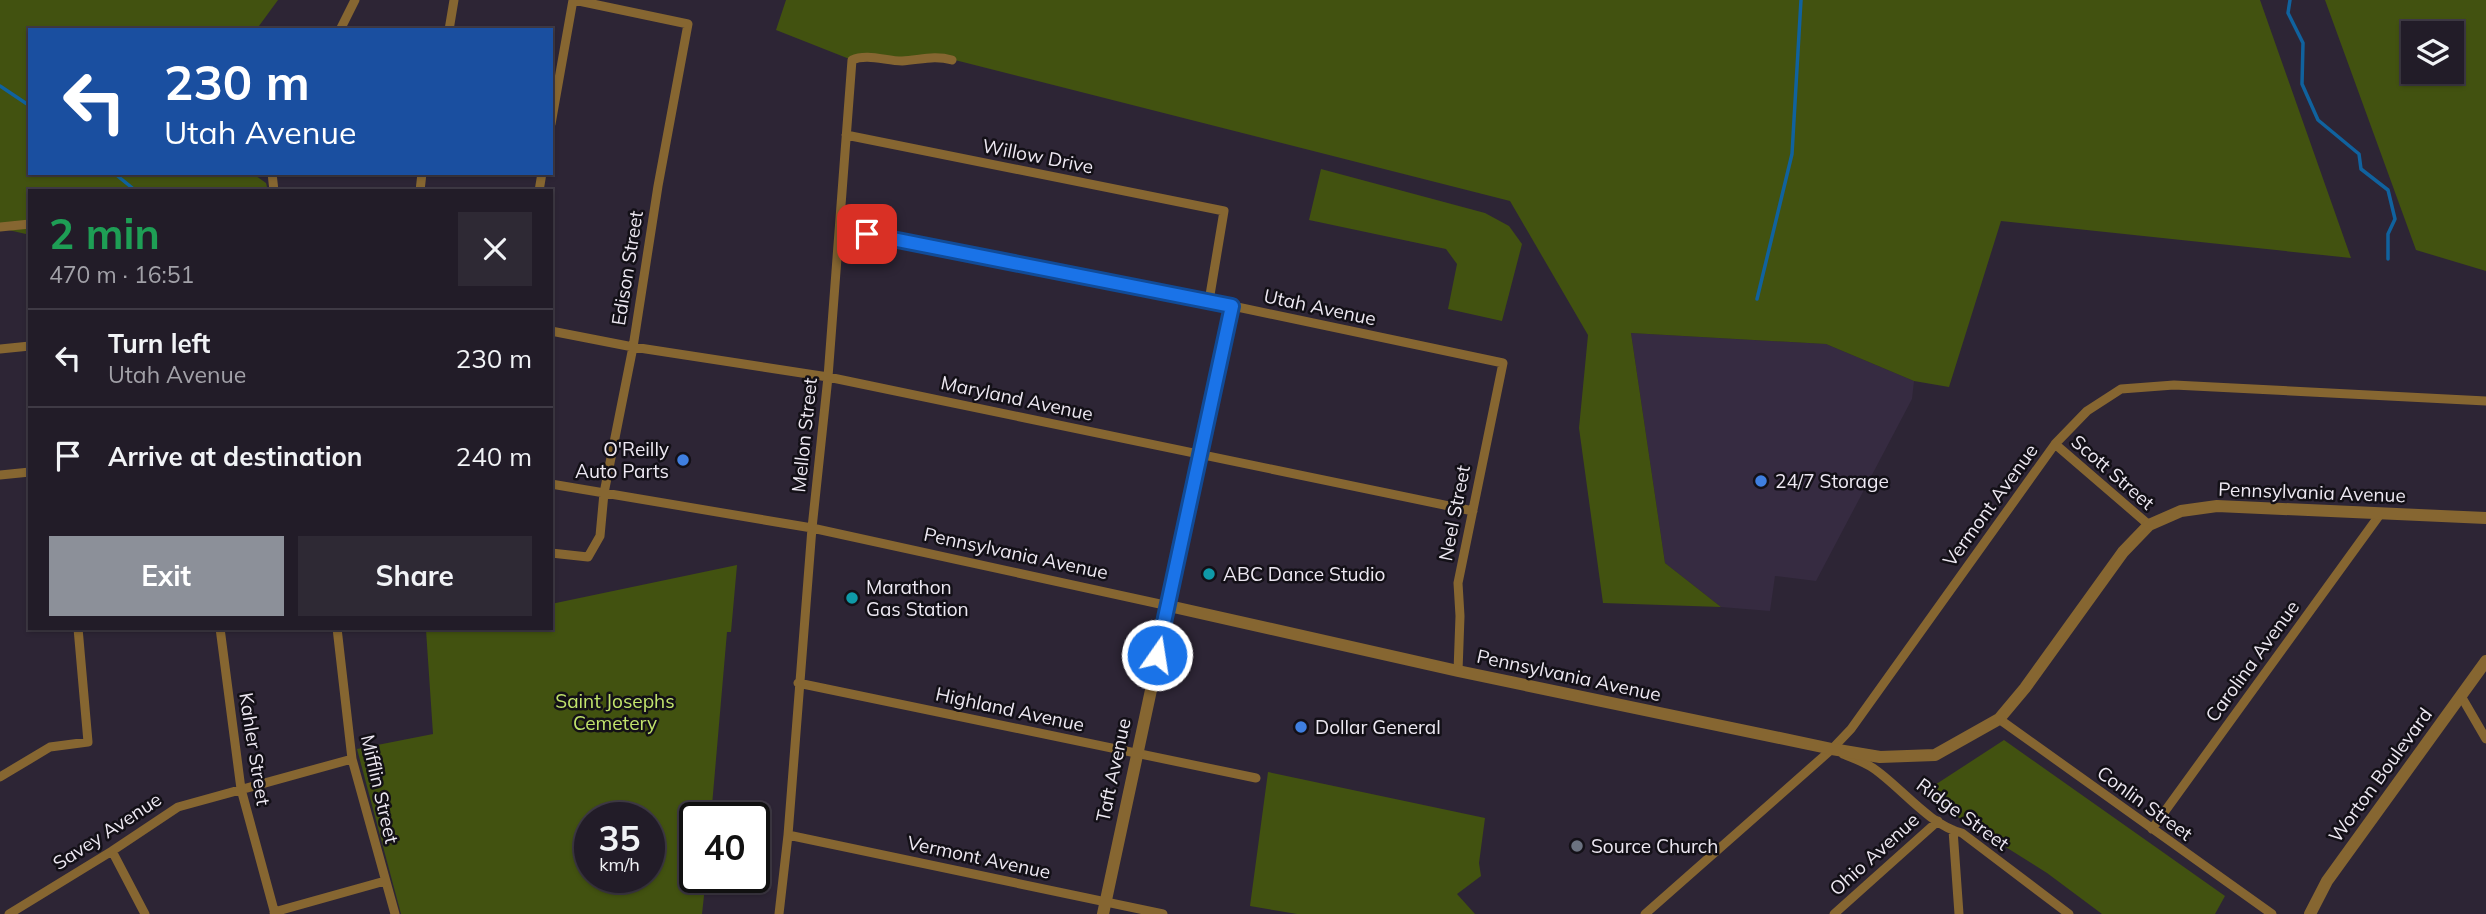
<!DOCTYPE html>
<html lang="en">
<head>
<meta charset="utf-8">
<style>
  :root { --surface:#221c28; --page:#2e2934; --text:#f1f3f6; --muted:#a2a1a8; --line:#3f3a45; --accent:#8c9099 }
  body { margin:0; font-family:Mulish,sans-serif; background:var(--page); color:var(--text); height:100vh; display:flex; flex-direction:column; font-size:26px; white-space:nowrap }
  * { box-sizing:border-box; margin:0 }
  p { font-size:23px; color:var(--muted) }
  .icon { flex:none; width:38px; height:38px; fill:none; stroke:currentColor; stroke-width:2; stroke-linecap:round; stroke-linejoin:round }
  .map { position:relative; flex:1; overflow:hidden }
  .side { position:absolute; left:28px; top:189px; width:525px; height:441px; display:flex; flex-direction:column; background:var(--surface); border-radius:0px; box-shadow:0 2px 5px #0004,0 0 0 2px var(--line) }
  .side>* { flex:none }
  .top-card { position:absolute; left:28px; top:28px; width:525px; height:147px; border-radius:0px; box-shadow:0 2px 5px #0004,0 0 0 2px var(--line); background:#1a4fa0; color:#fff; overflow:hidden }
  .buttons { position:absolute; left:2401px; top:21px; display:grid; gap:14px }
  .buttons a { display:grid; place-items:center; width:63px; height:63px; border-radius:0px; background:var(--surface); box-shadow:0 2px 5px #0004,0 0 0 2px var(--line); font-size:35px }
  .speed { position:absolute; left:574px; top:802px; display:flex; gap:14px; font-size:35px; font-weight:700; text-align:center }
  .speed>* { display:grid; place-content:center; width:91px; height:91px; border-radius:50%; background:var(--surface); box-shadow:0 2px 5px #0004,0 0 0 2px var(--line); line-height:1 }
  .speed small { font-size:18px; font-weight:400 }
  .speed .limit { border:4px solid #111; border-radius:10px; background:#fff; color:#111 }
  .pin { position:absolute; display:grid; place-items:center; width:60px; height:60px; color:#fff; margin:-30px; border-radius:14px; box-shadow:0 4px 10px #0006 }
  .me { position:absolute; width:77px; margin:-38px; rotate:13deg; stroke-linejoin:round; filter:drop-shadow(0 0 5px #0008) }
  .turn { display:flex; align-items:center; gap:24px; height:147px; padding:0 21px; font-size:32px }
  .turn .icon { width:91px; height:91px; stroke-width:2.5 }
  .turn b { display:block; font-size:49px; line-height:60px }
  .round { display:grid; place-items:center; flex:none; width:74px; height:74px; border-radius:0px; background:var(--page) }
  .overview { display:flex; align-items:center; justify-content:space-between; height:119px; padding:0 21px }
  h1 { font-size:42px; font-weight:700; line-height:52px; color:#1e9e55 }
  .cta { display:flex; gap:14px; margin-top:auto; padding:14px 21px }
  .cta a { flex:1; height:80px; border-radius:0px; background:var(--accent); color:#fff; font-size:28px; font-weight:700; line-height:80px; text-align:center }
  .cta a+a { background:var(--page); color:var(--text) }
  ul { padding:0; list-style:none }
  li { display:flex; align-items:center; gap:21px; height:98px; padding:0 21px; border-top:2px solid var(--line) }
  li div { flex:1 }
  li b { display:block; font-size:26px }
  li em { font-style:normal }
  .map>svg:first-child { display:block }
</style>
</head>
<body>
<div class="map">
<svg width="2486" height="914" viewBox="0 0 2486 914">
  <rect width="100%" height="100%" fill="#2d2535"/>
  <path fill="#362b41" d="M 1631,333 L 1826,344 L 1914,381 L 1912,399 L 1816,581 L 1775,576 L 1770,611 L 1721,607 L 1665,563 Z"/>
  <path fill="#425210" fill-rule="evenodd" d="M 0,0 L 278,0 L 256,30 L 30,30 L 30,173 L 252,173 L 266,183 L 268,191 L 30,191 L 30,235 L 0,228 Z
    M 786,0 L 2260,0 L 2351,258 L 2001,221 L 1949,387 L 1914,381 L 1826,344 L 1631,333 L 1665,563 L 1721,607 L 1603,603 L 1579,428 L 1588,335 L 1510,201 L 943,57 L 852,60 L 776,30 Z
    M 2325,0 L 2486,0 L 2486,271 L 2416,250 ZM 2413,33 L 2452,33 L 2452,72 L 2413,72 Z
    M 1321,169 L 1485,213 L 1509,226 L 1522,244 L 1502,321 L 1448,309 L 1457,264 L 1446,249 L 1309,220 Z
    M 737,565 L 731,632 L 727,632 L 711,817 L 695,817 L 695,877 L 706,877 L 702,914 L 401,914 L 357,749 L 433,734 L 426,630 L 551,628 L 551,604 ZM 590,817 L 649,817 L 649,877 L 590,877 Z
    M 2004,740 L 2225,896 L 2215,914 L 2102,914 L 2047,873 L 1921,794 Z
    M 1268,772 L 1485,818 L 1479,863 L 1481,876 L 1457,894 L 1475,914 L 1297,914 L 1250,906 Z"/>
  <g fill="none" stroke-linecap="round" stroke-linejoin="round">
    <path stroke="#10629e" stroke-width="3.5" d="M 2290,0 L 2288,13 L 2303,43 L 2302,84 L 2318,120 L 2359,154 L 2361,169 L 2388,190 L 2395,219 L 2388,234 L 2388,259
      M 0,86 L 30,106
      M 114,173 L 136,191
      M 1757,299 L 1792,154 L 1801,0"/>
    <path stroke="#866631" stroke-width="9" d="M 340,30 L 355,0
      M 449,30 L 454,0
      M 551,124 L 573,0
      M 846,135 L 1224,211 L 1209,301
      M 272,173 L 274,191
      M 420,191 L 422,173
      M 539,191 L 542,173
      M 0,227 L 30,224
      M 841,229 L 1209,301 L 1503,363 L 1458,583 L 1460,616 L 1458,671
      M 551,331 L 633,347 L 828,377 L 1473,511
      M 0,349 L 30,346
      M 2055,444 L 2149,525
      M 0,475 L 30,472
      M 551,484 L 812,528 L 1169,606 L 1232,306
      M 551,553 L 588,557 L 600,536 L 604,493 L 633,347 L 658,186 L 688,24 L 574,0
      M 220,628 L 241,789 L 275,914
      M 337,628 L 352,759 L 395,914
      M 798,683 L 1256,778
      M 2461,696 L 2486,739
      M 1999,719 L 2272,914
      M 1843,754 C 1853,758 1864,762 1873,768 C 1901,787 1929,825 1962,833 L 2069,914
      M 0,777 L 50,747 L 88,742 L 78,628
      M 2152,829 L 2381,513
      M 1953,830 L 1959,914
      M 788,835 L 1163,914
      M 112,851 L 145,914
      M 274,912 L 385,881
      M 9,914 L 112,851 L 178,807 L 352,759
      M 779,914 L 788,835 L 812,528 L 828,377 L 852,60 C 867,53 886,61 902,61 C 920,60 934,55 952,60
      M 1645,914 L 1832,749 L 1851,729 L 2055,444 L 2087,411 L 2121,389 L 2174,385 L 2486,401
      M 1834,914 L 1938,821"/>
    <path stroke="#866631" stroke-width="12" d="M 1103,914 L 1169,606 L 1458,671 L 1832,749 L 1880,757 L 1935,755 L 1999,719 L 2025,688 L 2123,552 L 2149,525 L 2181,511 L 2217,506 L 2486,518
      M 2310,914 L 2327,881 L 2486,661"/>
  </g>
  <g fill="none" stroke-linecap="round" stroke-linejoin="round">
    <defs>
      <path id="route" d="M 867,234 L 1232,306 L 1157,655"/>
    </defs>
    <use href="#route" stroke="#114b97" stroke-width="18"/>
    <use href="#route" stroke="#1a73e8" stroke-width="12"/>
  </g>
  <g fill="#3f7fe0" stroke="#131017" stroke-width="2.5">
    <circle cx="683" cy="460" r="7"/>
    <circle cx="1761" cy="481" r="7"/>
    <circle cx="1301" cy="727" r="7"/>
  </g>
  <g fill="#0f9aa8" stroke="#131017" stroke-width="2.5">
    <circle cx="1209" cy="574" r="7"/>
    <circle cx="852" cy="598" r="7"/>
  </g>
  <circle fill="#6b7280" stroke="#131017" stroke-width="2.5" cx="1577" cy="846" r="7"/>
  <g text-anchor="middle" stroke-width="5" stroke-linejoin="round" paint-order="stroke">
    <g font-size="19" fill="#ede8f2" stroke="#131017">
      <text transform="translate(1038 156) rotate(11)" y="7">Willow Drive</text>
      <text transform="translate(627 268) rotate(-81)" y="7">Edison Street</text>
      <text transform="translate(1320 307) rotate(12)" y="7">Utah Avenue</text>
      <text transform="translate(1017 398) rotate(12)" y="7">Maryland Avenue</text>
      <text transform="translate(804 435) rotate(-84)" y="7">Mellon Street</text>
      <text transform="translate(2113 472) rotate(41)" y="7">Scott Street</text>
      <text transform="translate(2312 492) rotate(2)" y="7">Pennsylvania Avenue</text>
      <text transform="translate(1990 505) rotate(-54)" y="7">Vermont Avenue</text>
      <text transform="translate(1454 513) rotate(-79)" y="7">Neel Street</text>
      <text transform="translate(1016 553) rotate(12)" y="7">Pennsylvania Avenue</text>
      <text transform="translate(2252 661) rotate(-54)" y="7">Carolina Avenue</text>
      <text transform="translate(1569 675) rotate(12)" y="7">Pennsylvania Avenue</text>
      <text transform="translate(1010 709) rotate(12)" y="7">Highland Avenue</text>
      <text transform="translate(255 749) rotate(81)" y="7">Kahler Street</text>
      <text transform="translate(1113 770) rotate(-78)" y="7">Taft Avenue</text>
      <text transform="translate(2380 775) rotate(-54)" y="7">Worton Boulevard</text>
      <text transform="translate(380 789) rotate(77)" y="7">Mifflin Street</text>
      <text transform="translate(2145 803) rotate(36)" y="7">Conlin Street</text>
      <text transform="translate(1963 814) rotate(36)" y="7">Ridge Street</text>
      <text transform="translate(107 831) rotate(-33)" y="7">Savey Avenue</text>
      <text transform="translate(1874 854) rotate(-42)" y="7">Ohio Avenue</text>
      <text transform="translate(979 857) rotate(12)" y="7">Vermont Avenue</text>
    </g>
    <g font-size="19" fill="#ede8f2" stroke="#131017" text-anchor="start">
      <text x="669" y="456" text-anchor="end">O'Reilly<tspan x="669" dy="22">Auto Parts</tspan></text>
      <text x="1775" y="488">24/7 Storage</text>
      <text x="1223" y="581">ABC Dance Studio</text>
      <text x="866" y="594">Marathon<tspan x="866" dy="22">Gas Station</tspan></text>
      <text x="1315" y="734">Dollar General</text>
      <text x="1591" y="853">Source Church</text>
    </g>
    <g font-size="19" fill="#c2e46c" stroke="#131017">
      <text x="615" y="708">Saint Josephs<tspan x="615" dy="22">Cemetery</tspan></text>
    </g>
  </g>
</svg>
<div class="buttons">
<a><svg class="icon" aria-label="layers" viewBox="0 0 24 24"><path d="M12 4l9 5-9 5-9-5zM3 14l9 5 9-5"/></svg></a>
</div>
<div class="speed"><div>35<small>km/h</small></div><div class="limit">40</div></div>
<div class="pin" style="left:867px;top:234px;background:#d93025"><svg class="icon" aria-label="arrive" viewBox="0 0 24 24"><path d="M6 21V4h12l-3 4 3 4H6"/></svg></div>
<svg class="me" style="left:1157px;top:655px" viewBox="-20 -20 40 40"><circle r="17" fill="#1a73e8" stroke="#fff" stroke-width="3"/><path d="M0-11L8 9 0 5-8 9z" fill="#fff"/></svg>
<div class="top-card">
<div class="turn"><svg class="icon" aria-label="left" viewBox="0 0 24 24"><path d="M17 20v-9H6M10 6l-5 5 5 5"/></svg><div><b>230 m</b>Utah Avenue</div></div>
</div>
<section class="side">
<div class="overview"><div><h1>2 min</h1><p>470 m · 16:51</p></div><a class="round"><svg class="icon" aria-label="close" viewBox="0 0 24 24"><path d="M6 6l12 12M18 6L6 18"/></svg></a></div>
<ul>
<li><svg class="icon" aria-label="left" viewBox="0 0 24 24"><path d="M17 20v-9H6M10 6l-5 5 5 5"/></svg><div><b>Turn left</b><p>Utah Avenue</p></div><em>230 m</em></li>
<li><svg class="icon" aria-label="arrive" viewBox="0 0 24 24"><path d="M6 21V4h12l-3 4 3 4H6"/></svg><div><b>Arrive at destination</b></div><em>240 m</em></li>
</ul>
<div class="cta"><a>Exit</a><a>Share</a></div>
</section>
</div>
</body>
</html>
